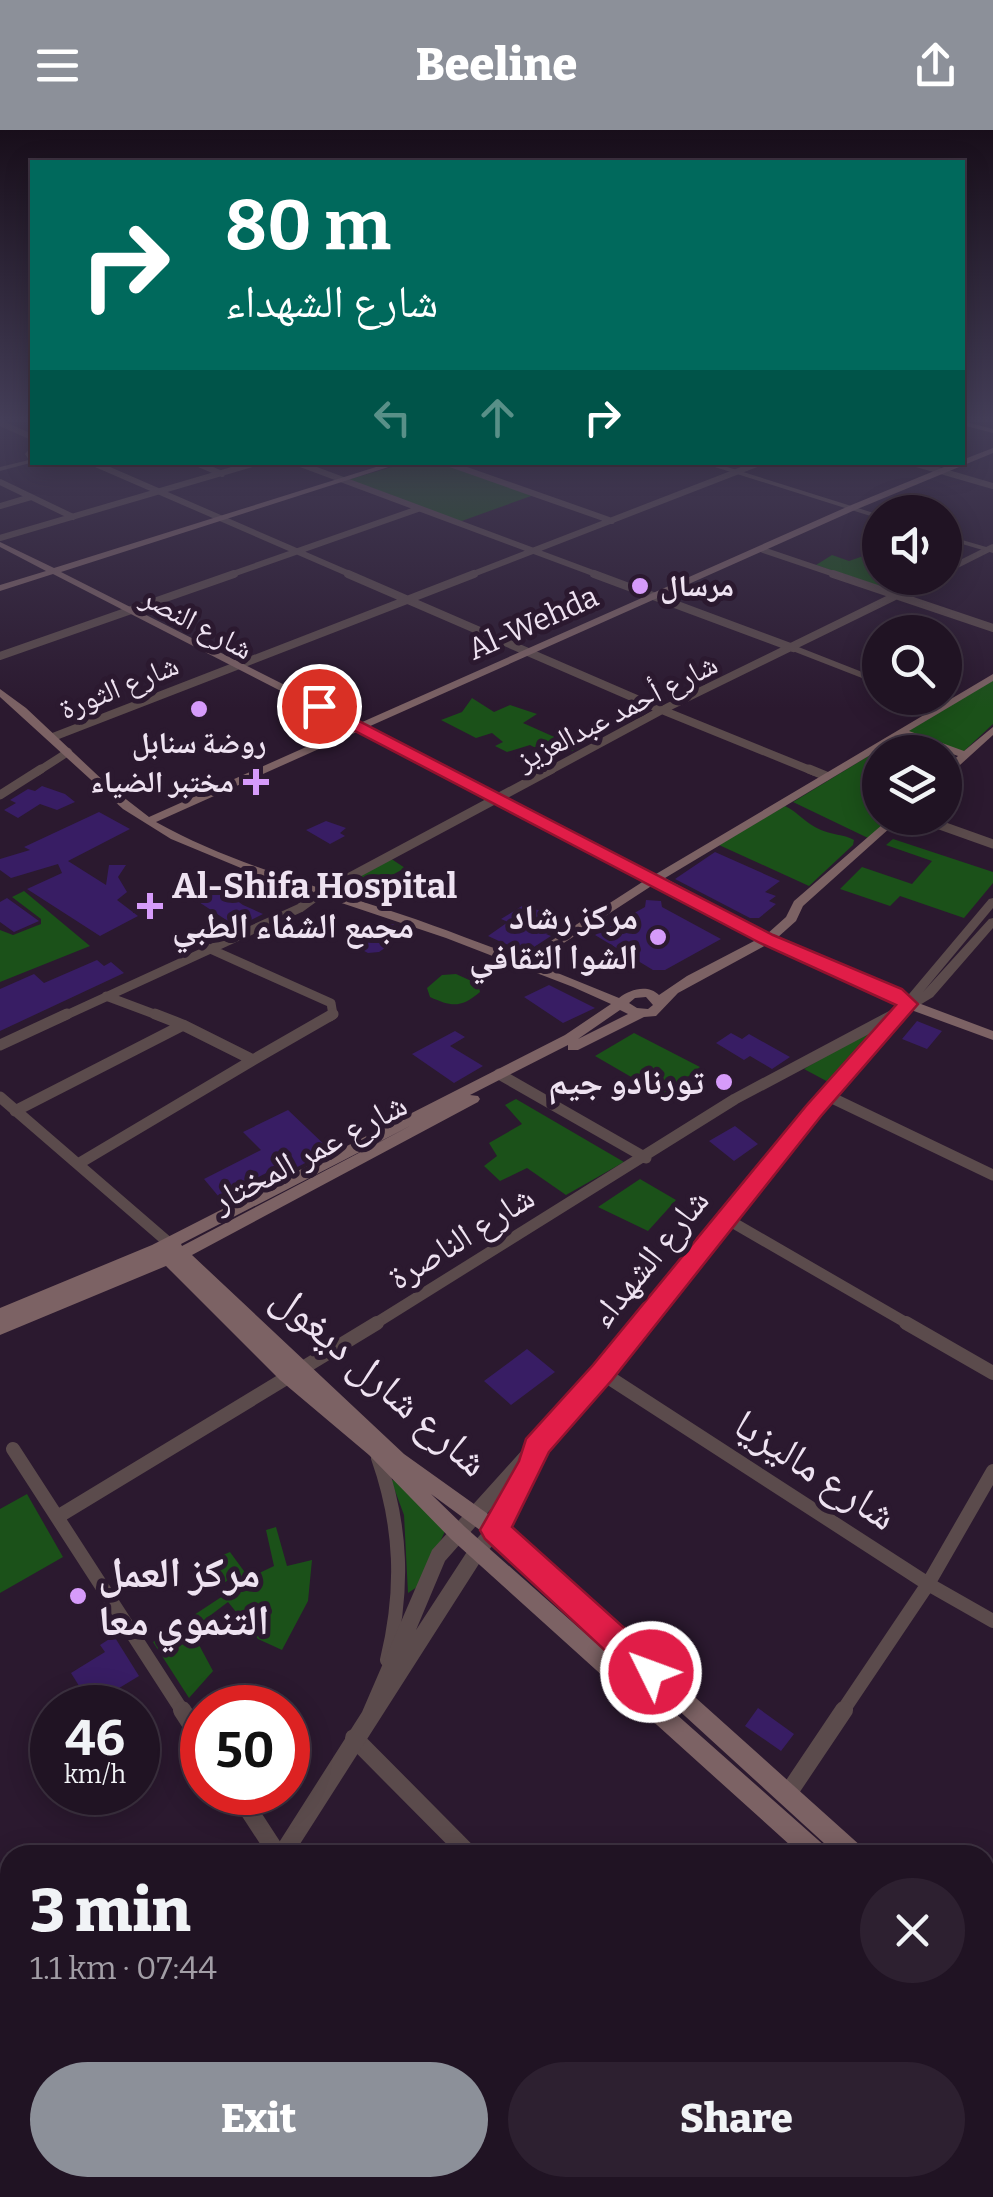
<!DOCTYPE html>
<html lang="en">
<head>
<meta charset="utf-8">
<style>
  :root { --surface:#201323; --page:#2d2030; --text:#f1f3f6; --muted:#a29ea6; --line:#3d3241; --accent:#8c9099 }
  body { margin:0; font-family:Bitter,"Noto Naskh Arabic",serif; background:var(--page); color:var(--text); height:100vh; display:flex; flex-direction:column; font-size:38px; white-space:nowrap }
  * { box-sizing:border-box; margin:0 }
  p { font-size:32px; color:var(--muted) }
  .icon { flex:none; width:55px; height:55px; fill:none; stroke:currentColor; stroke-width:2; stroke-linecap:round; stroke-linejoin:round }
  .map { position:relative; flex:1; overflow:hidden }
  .panel { position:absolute; left:0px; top:1715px; width:995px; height:352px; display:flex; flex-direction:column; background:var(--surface); border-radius:30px 30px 0 0; box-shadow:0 5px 25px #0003,0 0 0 2px var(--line) }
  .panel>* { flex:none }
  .banner { position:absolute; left:30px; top:30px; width:935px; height:305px; border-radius:0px; box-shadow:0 5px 25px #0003,0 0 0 2px var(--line); background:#00695c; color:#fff; overflow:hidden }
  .fabs { position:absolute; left:862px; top:365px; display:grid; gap:20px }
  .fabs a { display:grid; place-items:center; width:100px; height:100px; border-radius:50%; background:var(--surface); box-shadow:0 5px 25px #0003,0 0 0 2px var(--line); font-size:50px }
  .speed { position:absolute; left:30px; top:1555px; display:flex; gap:20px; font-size:50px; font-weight:700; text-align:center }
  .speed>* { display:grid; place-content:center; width:130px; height:130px; border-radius:50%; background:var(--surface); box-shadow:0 5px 25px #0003,0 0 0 2px var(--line); line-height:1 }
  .speed small { font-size:25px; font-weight:400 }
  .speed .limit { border:15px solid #d22; background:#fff; color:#111 }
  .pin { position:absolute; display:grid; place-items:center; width:85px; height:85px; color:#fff; margin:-42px; border:5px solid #fff; border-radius:50%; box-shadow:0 2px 10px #0007 }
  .me { position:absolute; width:110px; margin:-55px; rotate:312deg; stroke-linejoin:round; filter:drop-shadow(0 0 8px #0008) }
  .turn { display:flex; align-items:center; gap:35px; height:210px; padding:0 30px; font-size:45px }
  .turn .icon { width:130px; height:130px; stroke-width:2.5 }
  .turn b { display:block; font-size:70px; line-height:85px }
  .lanes { display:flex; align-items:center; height:95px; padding:0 30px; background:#0003; justify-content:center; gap:50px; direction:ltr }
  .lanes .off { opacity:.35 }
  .round { display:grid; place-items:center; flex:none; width:105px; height:105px; border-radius:52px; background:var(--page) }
  .head { display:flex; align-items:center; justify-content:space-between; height:170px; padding:0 30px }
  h1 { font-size:60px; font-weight:800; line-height:75px }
  .action { display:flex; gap:20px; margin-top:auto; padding:20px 30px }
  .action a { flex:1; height:115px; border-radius:60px; background:var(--accent); color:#fff; font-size:40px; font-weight:800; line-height:115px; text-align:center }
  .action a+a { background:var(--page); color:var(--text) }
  header { display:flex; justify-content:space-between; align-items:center; height:130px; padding:0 30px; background:var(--accent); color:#fff; font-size:45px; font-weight:800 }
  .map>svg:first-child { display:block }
</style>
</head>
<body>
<header><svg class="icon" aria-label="menu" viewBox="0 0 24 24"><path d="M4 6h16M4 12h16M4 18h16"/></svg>Beeline<svg class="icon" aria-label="share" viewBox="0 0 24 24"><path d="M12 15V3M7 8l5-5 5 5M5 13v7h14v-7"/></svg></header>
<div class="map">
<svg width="993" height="2067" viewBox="0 0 993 2067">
  <rect width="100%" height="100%" fill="#2b192f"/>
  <path fill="#1b5119" d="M 406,333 L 441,333 L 534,365 L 459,392 L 347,350 Z
    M 869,424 L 880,427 L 880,448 L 919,448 L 891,461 L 816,435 L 832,425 L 849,431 Z
    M 993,550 L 993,594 L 963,622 L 907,602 Z
    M 472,568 L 494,582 L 510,575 L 537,584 L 523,593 L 579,618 L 555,628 L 530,615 L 507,622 L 495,616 L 503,612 L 492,603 L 476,608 L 441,590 L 462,582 Z
    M 903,605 L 943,622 L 880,622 L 880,688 L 891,688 L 868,708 L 793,672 Z
    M 785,676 C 798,682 805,693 821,700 C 832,705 843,704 854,710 L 853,715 L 809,756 L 719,715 Z
    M 893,709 L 993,742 L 993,753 L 964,788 L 900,766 L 890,776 L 840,759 L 862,737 L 912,754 L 932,731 L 886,715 Z
    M 390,728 L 405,738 L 381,751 L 385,756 L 378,763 L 385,767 L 380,771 L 350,762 L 348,750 Z
    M 24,761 L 90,816 L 0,852 L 0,800 L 13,805 L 41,794 L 41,789 L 12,767 Z
    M 456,844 L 478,854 L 480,862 C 461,878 452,877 430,867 L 427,858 L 442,845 Z
    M 875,896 L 881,898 L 832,954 L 804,939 Z
    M 634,903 L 700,937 L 664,966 L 595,926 Z
    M 516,969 L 624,1032 L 566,1065 L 527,1038 L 500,1051 L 484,1036 L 497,1026 L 489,1013 L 522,994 L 505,975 Z
    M 640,1049 L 676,1070 L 648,1101 L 598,1077 Z
    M 391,1350 L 401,1351 L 447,1397 L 420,1455 L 408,1463 L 404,1385 Z
    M 27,1364 L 63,1427 L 0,1463 L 0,1379 Z
    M 276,1397 L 287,1436 L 312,1430 L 308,1471 L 282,1520 L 258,1509 L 228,1472 L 191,1500 L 213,1541 L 189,1568 L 153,1512 L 235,1458 L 230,1449 L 217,1457 L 211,1445 L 216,1428 L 230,1422 L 249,1448 L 274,1436 L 266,1400 Z
    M 603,2058 L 729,2058 L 737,2067 L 611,2067 Z"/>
  <path fill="#381d64" d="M 42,656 L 65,664 L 75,672 L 57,680 L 40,674 L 18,688 L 4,680 L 16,673 L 10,670 L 28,659 L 35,661 Z
    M 99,682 L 130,699 L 68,731 L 106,755 L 109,735 L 126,735 L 118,747 L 127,762 L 117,770 L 138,786 L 100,806 L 27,759 L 62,743 L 58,734 L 11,748 L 0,740 L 0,729 L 30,720 L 24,717 Z
    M 326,691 L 346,698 L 340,703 L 345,706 L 330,714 L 306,700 Z
    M 715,722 L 780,751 L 765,762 L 776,766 L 769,771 L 776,774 L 759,788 L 750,788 L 675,749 Z
    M 203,747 L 243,775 L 263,784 L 237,797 L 179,759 Z
    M 7,768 L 39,791 L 14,802 L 0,792 L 0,772 Z
    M 646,770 L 661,771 L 662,777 L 721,809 L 665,840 L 653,840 L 595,805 L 645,777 Z
    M 522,776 L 546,782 L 567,793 L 546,804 L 551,806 L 534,817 L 512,817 L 488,806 L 508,792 L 501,789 Z
    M 392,794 L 410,801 L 379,822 L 368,823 L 343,810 L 357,801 L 371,808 Z
    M 97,830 L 104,836 L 111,832 L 124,843 L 0,901 L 0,859 L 34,844 L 44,853 Z
    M 549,855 L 595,878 L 563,893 L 524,867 Z
    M 917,891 L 942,901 L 927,919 L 902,909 Z
    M 455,901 L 465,907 L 450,916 L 483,936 L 454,953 L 412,924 Z
    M 731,903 L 742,909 L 749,904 L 790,927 L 772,939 L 750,926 L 744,930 L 716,913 Z
    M 288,980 L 330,1020 L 284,1044 L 278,1037 L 219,1067 L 204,1049 L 261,1020 L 243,1002 Z
    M 735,996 L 758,1014 L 734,1031 L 709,1011 Z
    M 527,1219 L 555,1242 L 511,1275 L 484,1251 Z
    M 114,1506 L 139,1546 L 91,1575 L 71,1543 L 105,1522 L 100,1515 Z
    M 758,1578 L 794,1604 L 781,1621 L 745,1596 Z"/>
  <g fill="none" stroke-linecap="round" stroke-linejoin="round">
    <path stroke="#5b4b4c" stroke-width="6" d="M 0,293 L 32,307
      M 91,332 L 354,446
      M 194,332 L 222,344
      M 295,332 L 601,446
      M 444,332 L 612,391
      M 910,332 L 993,356
      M 0,352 L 73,387
      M 0,376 L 31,367
      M 0,408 L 259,332
      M 763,420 L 840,446
      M 945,441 L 993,417
      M 227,446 L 418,379
      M 468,446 L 762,332"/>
    <path stroke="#5b4b4c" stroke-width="8" d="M 348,444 L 662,580 L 815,642
      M 594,444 L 793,518
      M 833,444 L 993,498
      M 0,526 L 234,444
      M 53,607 L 474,444
      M 37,642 L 68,622
      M 547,642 L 662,580 L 932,448"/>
    <path stroke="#5b4b4c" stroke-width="9" d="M 809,639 L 826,646
      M 0,665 L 41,639
      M 920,688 L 993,714
      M 208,818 L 331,873 L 333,885 L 330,887
      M 106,866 L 162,887
      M 62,887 L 300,778 L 322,762 L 552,639
      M 890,887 L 896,884"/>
    <path stroke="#5b4b4c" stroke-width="11" d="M 155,884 L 183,895
      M 0,915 L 67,884
      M 499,944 L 646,1028
      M 828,966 L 993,1045
      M 0,967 L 169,1113
      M 15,981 L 183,895 L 253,930 L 333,884
      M 78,1034 L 253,930
      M 725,1088 L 910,1195
      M 373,1195 L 735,969 L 895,884"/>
    <path stroke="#5b4b4c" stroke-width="14" d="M 906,1193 L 993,1243
      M 602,1243 L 928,1454 L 993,1491
      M 13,1319 L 183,1582
      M 378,1328 C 402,1396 404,1460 387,1530
      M 59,1386 L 377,1193
      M 842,1582 L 928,1454 L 993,1341"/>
    <path stroke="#5b4b4c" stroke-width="18" d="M 182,1580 L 202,1611
      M 354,1608 L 470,1725
      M 237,1662 L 278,1725
      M 787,1665 L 844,1580
      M 0,1861 L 10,1865
      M 238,2058 L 244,2067
      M 780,2058 L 788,2067"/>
    <path fill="#5b4b4c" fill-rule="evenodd" d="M 32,316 L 34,332 L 0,341 L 0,337 L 29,330 L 25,324 Z
      M 42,332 L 72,332 L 69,334 Z
      M 699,332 L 711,332 L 880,385 L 880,389 Z
      M 945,405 L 993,419 L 993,423 L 945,409 Z
      M 790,516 L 796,516 L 880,549 L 880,555 L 790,520 Z
      M 916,568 L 928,568 L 948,576 L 940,578 Z
      M 993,768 L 993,778 L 923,862 L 989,789 L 993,788 L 993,798 L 933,867 L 900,887 L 608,1248 L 542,1321 L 543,1323 L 501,1405 L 484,1426 L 293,1725 L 271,1725 L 362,1582 L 432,1420 L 596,1238 L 892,881 L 903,875 L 904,870 L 989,769 ZM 506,1362 L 489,1395 L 472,1414 L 416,1500 L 445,1431 Z
      M 106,2058 L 130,2058 L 126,2067 L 102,2067 Z"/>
    <path fill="#7c6264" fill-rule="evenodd" d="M 962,291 L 993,299 L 993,303 L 962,295 Z
      M 993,318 L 993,323 L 855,380 L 368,597 L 656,744 L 993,544 L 993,551 L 909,601 L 964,621 L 993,597 L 993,605 L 949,645 L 945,646 L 945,637 L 958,626 L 902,606 L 665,748 L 767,804 L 786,787 L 794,771 L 890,688 L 901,688 L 803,776 L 796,791 L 777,808 L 900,860 L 913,871 L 993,901 L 993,910 L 903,877 L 890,866 L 768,814 L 678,863 L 656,886 L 644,887 L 578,920 L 568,920 L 568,915 L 470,965 L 478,966 L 480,969 L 478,972 L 192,1125 L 404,1324 L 502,1394 L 862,1717 L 865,1725 L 837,1725 L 488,1406 L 431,1364 L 465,1397 L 826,1717 L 829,1725 L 801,1725 L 451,1409 L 369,1325 L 280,1250 L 166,1136 L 0,1205 L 0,1178 L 152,1115 L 565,905 L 611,874 L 573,857 L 446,808 L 258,745 L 171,709 L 123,679 L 0,567 L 0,559 L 26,578 L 109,656 L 149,687 L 351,597 L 53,444 L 0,461 L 0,455 L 46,441 L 0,417 L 0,412 L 54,438 L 392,332 L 404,332 L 61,442 L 360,593 L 849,376 L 956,332 L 962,332 L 962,330 ZM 359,601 L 647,749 L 523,829 C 477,812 432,794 385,779 C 308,754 228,732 156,692 ZM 656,753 L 758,809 L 687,846 L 659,865 C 648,854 630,859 619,868 L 533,833 ZM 646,867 L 653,875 L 648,879 L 637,878 L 629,873 L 635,868 ZM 620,880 L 628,884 L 578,909 ZM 412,995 L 182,1116 L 181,1114 Z
      M 985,1832 L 993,1835 L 993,1863 L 985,1860 Z
      M 985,1864 L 993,1867 L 993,1896 L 985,1893 Z"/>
  </g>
  <linearGradient id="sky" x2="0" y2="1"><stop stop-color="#180e1a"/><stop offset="0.5" stop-color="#443e58"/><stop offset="1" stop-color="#443e58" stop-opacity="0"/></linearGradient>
  <rect width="993" height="579" fill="url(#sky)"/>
  <path fill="#e11d48" stroke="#92132f" stroke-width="2.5" d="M 313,573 L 324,573 L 773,805 L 902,859 L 918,874 L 821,986 L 612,1250 L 549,1322 L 512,1397 L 662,1532 L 666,1542 L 662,1553 L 651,1557 L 640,1553 L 485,1409 L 480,1400 L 519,1331 L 526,1309 L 593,1235 L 806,976 L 896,875 L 760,813 L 313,579 Z"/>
  <g fill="#d69bfa" stroke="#2b192f" stroke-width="4">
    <circle cx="640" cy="456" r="10"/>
    <circle cx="199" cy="579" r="10"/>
    <path d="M251 637h10v10h10v10h-10v10h-10v-10h-10v-10h10z"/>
    <path d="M145 761h10v10h10v10h-10v10h-10v-10h-10v-10h10z"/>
    <circle cx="658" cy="807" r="10"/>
    <circle cx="724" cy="952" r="10"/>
    <circle cx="78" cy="1466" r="10"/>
  </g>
  <g text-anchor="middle" stroke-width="10" stroke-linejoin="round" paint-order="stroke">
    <g font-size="30" font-weight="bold" fill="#eee2f1" stroke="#2b192f" text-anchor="start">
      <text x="660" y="466">مرسال</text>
      <text x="199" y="623" text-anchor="middle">روضة سنابل</text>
      <text x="234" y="662" text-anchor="end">مختبر الضياء</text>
    </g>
    <g font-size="30" fill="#eee2f1" stroke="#2b192f">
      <text transform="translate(197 493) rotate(28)" y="10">شارع النصر</text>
      <text transform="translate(533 493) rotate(-24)" y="10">Al-Wehda</text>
      <text transform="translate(119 557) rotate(-22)" y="10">شارع الثورة</text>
      <text transform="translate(617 582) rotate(-27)" y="10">شارع أحمد عبدالعزيز</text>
    </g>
    <g font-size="35" font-weight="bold" fill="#eee2f1" stroke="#2b192f" text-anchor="end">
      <text x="172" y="768" text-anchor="start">Al-Shifa Hospital<tspan x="172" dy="40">مجمع الشفاء الطبي</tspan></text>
      <text x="638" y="799">مركز رشاد<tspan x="638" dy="40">الشوا الثقافي</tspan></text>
      <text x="704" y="964">تورنادو جيم</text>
    </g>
    <g font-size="35" fill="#eee2f1" stroke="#2b192f">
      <text transform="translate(309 1022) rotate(-28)" y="12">شارع عمر المختار</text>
      <text transform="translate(461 1107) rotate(-32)" y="12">شارع الناصرة</text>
      <text transform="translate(649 1128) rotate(-51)" y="12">شارع الشهداء</text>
    </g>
    <g font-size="42" fill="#eee2f1" stroke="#2b192f">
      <text transform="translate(381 1249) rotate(41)" y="15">شارع شارل ديغول</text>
      <text transform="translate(816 1339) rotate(33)" y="15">شارع ماليزيا</text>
    </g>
    <g font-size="42" font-weight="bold" fill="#eee2f1" stroke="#2b192f" text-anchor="start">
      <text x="98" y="1457">مركز العمل<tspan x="98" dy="48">التنموي معا</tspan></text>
    </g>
  </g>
</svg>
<div class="fabs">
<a><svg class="icon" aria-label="sound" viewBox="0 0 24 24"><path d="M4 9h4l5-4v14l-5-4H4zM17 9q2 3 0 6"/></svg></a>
<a><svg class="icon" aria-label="search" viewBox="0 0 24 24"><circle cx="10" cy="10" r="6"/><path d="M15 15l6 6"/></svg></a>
<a><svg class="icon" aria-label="layers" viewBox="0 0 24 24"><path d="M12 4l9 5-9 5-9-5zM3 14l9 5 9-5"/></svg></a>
</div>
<div class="speed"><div>46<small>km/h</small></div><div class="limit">50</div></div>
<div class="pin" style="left:319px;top:576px;background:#d93025"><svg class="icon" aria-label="arrive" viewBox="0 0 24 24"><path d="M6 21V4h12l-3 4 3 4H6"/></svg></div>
<svg class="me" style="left:651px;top:1542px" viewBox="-20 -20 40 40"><circle r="17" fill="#e11d48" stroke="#fff" stroke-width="3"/><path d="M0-11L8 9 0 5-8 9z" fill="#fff"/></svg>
<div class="banner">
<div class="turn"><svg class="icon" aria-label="right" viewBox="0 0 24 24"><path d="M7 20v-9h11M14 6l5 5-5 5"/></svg><div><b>80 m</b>شارع الشهداء</div></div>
<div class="lanes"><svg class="icon off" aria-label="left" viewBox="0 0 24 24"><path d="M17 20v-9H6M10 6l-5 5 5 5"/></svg><svg class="icon off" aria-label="ahead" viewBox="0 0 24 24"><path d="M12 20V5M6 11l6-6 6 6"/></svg><svg class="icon" aria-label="right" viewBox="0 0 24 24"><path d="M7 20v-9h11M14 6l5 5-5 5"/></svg></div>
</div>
<section class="panel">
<div class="head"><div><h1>3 min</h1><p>1.1 km · 07:44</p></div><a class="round"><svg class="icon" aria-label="close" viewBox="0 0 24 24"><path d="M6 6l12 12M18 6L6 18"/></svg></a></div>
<div class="action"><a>Exit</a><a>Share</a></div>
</section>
</div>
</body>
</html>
